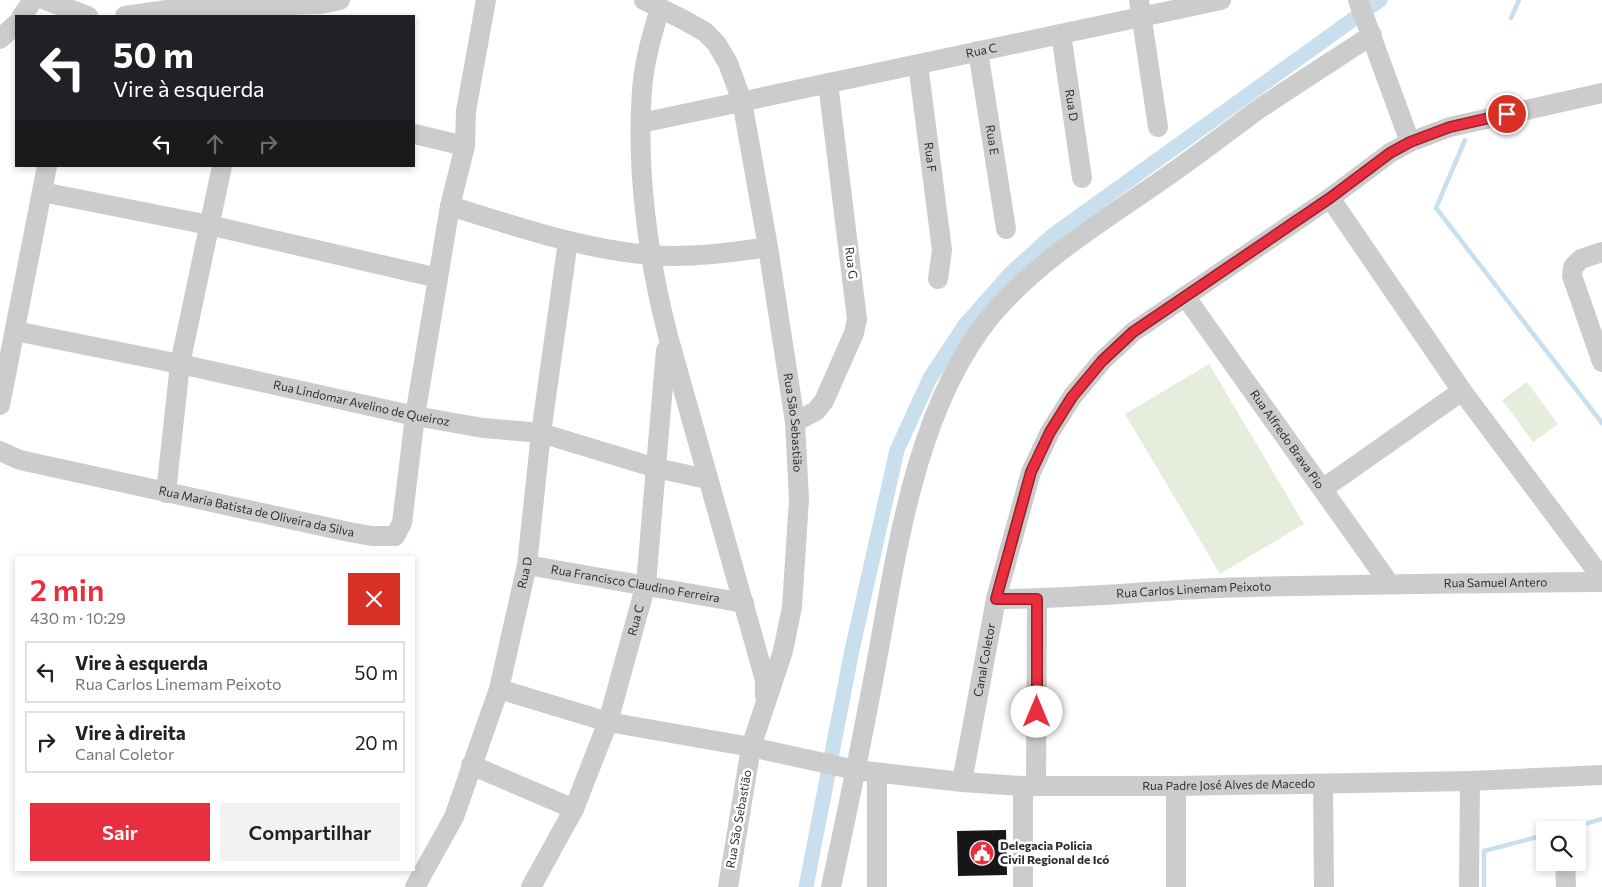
<!DOCTYPE html>
<html lang="pt">
<head>
<meta charset="utf-8">
<style>
  :root { --surface:#fff; --page:#f2f2f2; --text:#222; --muted:#767676; --line:#e0e0e0; --accent:#e92f3f }
  body { margin:0; font-family:Commissioner,sans-serif; background:var(--page); color:var(--text); height:100vh; display:flex; flex-direction:column; font-size:19px; white-space:nowrap }
  * { box-sizing:border-box; margin:0 }
  p { font-size:16px; color:var(--muted) }
  .icon { flex:none; width:28px; height:28px; fill:none; stroke:currentColor; stroke-width:2; stroke-linecap:round; stroke-linejoin:round }
  .map { position:relative; flex:1; overflow:hidden }
  .drawer { position:absolute; left:15px; top:556px; width:400px; height:315px; display:flex; flex-direction:column; background:var(--surface); border-radius:0px; box-shadow:0 2px 8px #0003 }
  .drawer>* { flex:none }
  .hud { position:absolute; left:15px; top:15px; width:400px; height:152px; border-radius:0px; box-shadow:0 2px 8px #0003; background:#202124; color:#fff; overflow:hidden }
  .tools { position:absolute; left:1536px; top:821px; display:grid; gap:10px }
  .tools a { display:grid; place-items:center; width:50px; height:50px; border-radius:0px; background:var(--surface); box-shadow:0 2px 8px #0003; font-size:25px }
  .pin { position:absolute; display:grid; place-items:center; width:42px; height:42px; color:#fff; margin:-21px; border:2px solid #fff; border-radius:50%; box-shadow:0 1px 5px #0007 }
  .me { position:absolute; width:55px; margin:-28px; rotate:0deg; stroke-linejoin:round; filter:drop-shadow(0 0 4px #0008) }
  .turn { display:flex; align-items:center; gap:18px; height:105px; padding:0 15px; font-size:22px }
  .turn .icon { width:65px; height:65px; stroke-width:2.5 }
  .turn b { display:block; font-size:35px; line-height:42px }
  .lanes { display:flex; align-items:center; height:48px; padding:0 15px; background:#0003; justify-content:center; gap:25px; direction:ltr }
  .lanes .off { opacity:.35 }
  .round { display:grid; place-items:center; flex:none; width:52px; height:52px; border-radius:0px; background:var(--page) }
  .headline { display:flex; align-items:center; justify-content:space-between; height:85px; padding:0 15px }
  h1 { font-size:30px; font-weight:600; line-height:38px; color:var(--accent) }
  .cta { display:flex; gap:10px; margin-top:auto; padding:10px 15px }
  .cta a { flex:1; height:58px; border-radius:0px; background:var(--accent); color:#fff; font-size:20px; font-weight:600; line-height:58px; text-align:center }
  .cta a+a { background:var(--page); color:var(--text) }
  ul { padding:0; list-style:none }
  li { display:flex; align-items:center; gap:15px; height:62px; margin:0 10px 8px; padding:0 5px; border:2px solid var(--line); border-radius:0px }
  li div { flex:1 }
  li b { display:block; font-size:19px }
  li em { font-style:normal }
  .map>svg:first-child { display:block }
</style>
</head>
<body>
<div class="map">
<svg width="1602" height="887" viewBox="0 0 1602 887">
  <rect width="100%" height="100%" fill="#fff"/>
  <path fill="#e6eddd" d="M 1209,364 L 1304,524 L 1220,574 L 1125,414 Z
    M 1527,382 L 1558,424 L 1533,442 L 1502,400 Z"/>
  <g fill="none" stroke-linecap="round" stroke-linejoin="round">
    <path stroke="#c9dfed" stroke-width="4.5" d="M 1511,18 L 1519,0
      M 1465,140 L 1436,208 L 1602,423
      M 1563,830 L 1602,819
      M 1484,887 L 1484,851 L 1545,835"/>
    <path stroke="#c9dfed" stroke-width="15" d="M 806,887 L 852,650 L 897,450 L 930,378 L 965,325 L 1010,274 L 1053,235 L 1380,0"/>
  </g>
  <path fill="#161616" d="M 1006,830 L 1007,875 L 958,876 L 957,831 Z"/>
  <g fill="none" stroke-linecap="round" stroke-linejoin="round">
    <g stroke="#ccc" stroke-width="20">
      <path d="M 45,0 L 88,16"/>
      <path id="s1" d="M 644,0 L 684,20 L 705,32 L 716,43 L 728,63 L 742,101 L 768,247 L 795,422 L 799,499 L 792,607 L 783,651 L 751,747 L 728,887"/>
      <path d="M 1139,0 L 1158,127"/>
      <path d="M 1358,0 L 1410,142"/>
      <path d="M 660,8 C 652,35 644,62 642,90 C 636,169 648,259 668,336 L 765,680 L 765,696"/>
      <path d="M 22,16 L 33,0"/>
      <path d="M 125,16 L 173,9 L 321,4 L 340,0"/>
      <path id="s2" d="M 1061,34 L 1082,178"/>
      <path d="M 0,39 L 16,24"/>
      <path id="s3" d="M 978,51 L 1006,229"/>
      <path id="s4" d="M 918,64 L 942,250 L 938,279"/>
      <path id="s5" d="M 641,123 L 1221,0"/>
      <path d="M 414,134 L 465,146"/>
      <path d="M 42,192 L 209,225 L 438,278"/>
      <path d="M 1330,198 L 1462,391 L 1602,578"/>
      <path d="M 450,206 C 515,226 581,249 650,255 C 690,258 729,253 768,247"/>
      <path d="M 1602,252 L 1581,259 L 1573,267 L 1572,276 L 1602,362"/>
      <path id="s6" d="M 1185,296 L 1389,583"/>
      <path id="s7" d="M 15,331 L 180,364 L 415,416 L 483,428 L 541,433 L 656,468 L 707,479"/>
      <path d="M 0,405 L 47,166"/>
      <path d="M 795,422 L 816,411 L 824,401 L 854,333 L 857,319 L 828,83"/>
      <path id="s8" d="M 0,451 L 20,460 L 349,532 L 372,536 L 395,536 L 402,523 L 415,416 L 450,206 L 465,146 L 466,111 L 486,0"/>
      <path d="M 1324,488 L 1462,391"/>
      <path d="M 166,493 L 180,364 L 222,166"/>
      <path id="s9" d="M 527,565 L 744,603"/>
      <path id="s10" d="M 996,599 C 1071,599 1145,591 1219,588 C 1347,584 1474,583 1602,582"/>
      <path id="s11" d="M 499,689 L 608,722 L 751,747 L 856,770 L 962,782 L 1023,786 L 1176,786 L 1470,781 L 1602,775"/>
      <path d="M 471,765 L 574,809"/>
      <path d="M 877,773 L 877,887"/>
      <path id="s12" d="M 962,782 L 996,599 L 1031,472 L 1050,432 L 1072,397 L 1102,361 L 1133,332 L 1330,198 L 1390,153 L 1410,142 L 1450,127 L 1602,93"/>
      <path d="M 1323,784 L 1324,887"/>
      <path d="M 1023,786 L 1023,887"/>
      <path d="M 1036,786 L 1037,599"/>
      <path d="M 1176,786 L 1176,887"/>
      <path d="M 1565,862 L 1566,887"/>
      <path id="s13" d="M 415,887 L 454,817 L 499,689 L 527,565 L 541,433 L 568,241"/>
      <path id="s14" d="M 531,887 L 574,809 L 608,722 L 646,584 L 666,350"/>
      <path d="M 831,887 C 847,813 862,740 876,665 C 897,551 915,409 991,316 C 1036,262 1101,222 1159,182 C 1193,159 1226,133 1259,109 C 1296,84 1334,60 1372,35"/>
      <path d="M 1469,887 L 1470,781"/>
    </g>
  </g>
  <g fill="none" stroke-linecap="round" stroke-linejoin="round">
    <defs>
      <path id="route" d="M 1037,712 L 1037,599 L 996,599 L 1031,472 L 1050,432 L 1072,397 L 1102,361 L 1133,332 L 1330,198 L 1390,153 L 1410,142 L 1450,127 L 1507,114"/>
    </defs>
    <use href="#route" stroke="#971f29" stroke-width="12"/>
    <use href="#route" stroke="#e92f3f" stroke-width="9"/>
  </g>
  <defs>
    <symbol id="civic-disc" viewBox="-11 -11 22 22"><circle r="9.5" fill="#e92f3f" stroke="#fff"/><path d="M-.6-6.5H3V-4.5H.6V-3L4-1V1h2V6H-6V1h2V-1L-.6-3ZM-1.2 2.5V6h2.4V2.5Z" fill="#fff"/></symbol>
  </defs>
  <g fill-rule="evenodd">
    <use href="#civic-disc" x="968" y="839" width="28" height="28"/>
  </g>
  <g text-anchor="middle" stroke-width="5" stroke-linejoin="round" paint-order="stroke">
    <g font-size="12" fill="#2f2f2f" stroke="#fff">
      <text dy="4" stroke="none"><textPath href="#s5" startOffset="348">Rua C</textPath></text>
      <text dy="4" stroke="none"><textPath href="#s2" startOffset="72">Rua D</textPath></text>
      <text dy="4" stroke="none"><textPath href="#s3" startOffset="90">Rua E</textPath></text>
      <text dy="4" stroke="none"><textPath href="#s4" startOffset="94">Rua F</textPath></text>
      <text transform="translate(851 263) rotate(83)" y="4">Rua G</text>
      <text dy="4" stroke="none"><textPath href="#s7" startOffset="354">Rua Lindomar Avelino de Queiroz</textPath></text>
      <text dy="4" stroke="none"><textPath href="#s1" startOffset="474">Rua São Sebastião</textPath></text>
      <text dy="4" stroke="none"><textPath href="#s6" startOffset="176">Rua Alfredo Brava Pio</textPath></text>
      <text dy="4" stroke="none"><textPath href="#s8" startOffset="264">Rua Maria Batista de Oliveira da Silva</textPath></text>
      <text dy="4" stroke="none"><textPath href="#s13" startOffset="335">Rua D</textPath></text>
      <text dy="4" stroke="none"><textPath href="#s9" startOffset="110">Rua Francisco Claudino Ferreira</textPath></text>
      <text dy="4" stroke="none"><textPath href="#s10" startOffset="500">Rua Samuel Antero</textPath></text>
      <text dy="4" stroke="none"><textPath href="#s10" startOffset="198">Rua Carlos Linemam Peixoto</textPath></text>
      <text dy="4" stroke="none"><textPath href="#s14" startOffset="288">Rua C</textPath></text>
      <text dy="4" stroke="none"><textPath href="#s12" startOffset="124">Canal Coletor</textPath></text>
      <text dy="4" stroke="none"><textPath href="#s11" startOffset="740">Rua Padre José Alves de Macedo</textPath></text>
      <text transform="translate(739 819) rotate(-80)" y="4">Rua São Sebastião</text>
    </g>
    <g font-size="12" font-weight="bold" fill="#2f2f2f" stroke="#fff" text-anchor="start">
      <text x="1000" y="850">Delegacia Policia<tspan x="1000" dy="14">Civil Regional de Icó</tspan></text>
    </g>
  </g>
</svg>
<div class="tools">
<a><svg class="icon" aria-label="search" viewBox="0 0 24 24"><circle cx="10" cy="10" r="6"/><path d="M15 15l6 6"/></svg></a>
</div>
<div class="pin" style="left:1507px;top:114px;background:#d93025"><svg class="icon" aria-label="arrive" viewBox="0 0 24 24"><path d="M6 21V4h12l-3 4 3 4H6"/></svg></div>
<svg class="me" style="left:1037px;top:712px" viewBox="-20 -20 40 40"><circle r="19" fill="#fff"/><path d="M0-13L10 11 0 6-10 11z" fill="#e92f3f"/></svg>
<div class="hud">
<div class="turn"><svg class="icon" aria-label="left" viewBox="0 0 24 24"><path d="M17 20v-9H6M10 6l-5 5 5 5"/></svg><div><b>50 m</b>Vire à esquerda</div></div>
<div class="lanes"><svg class="icon" aria-label="left" viewBox="0 0 24 24"><path d="M17 20v-9H6M10 6l-5 5 5 5"/></svg><svg class="icon off" aria-label="ahead" viewBox="0 0 24 24"><path d="M12 20V5M6 11l6-6 6 6"/></svg><svg class="icon off" aria-label="right" viewBox="0 0 24 24"><path d="M7 20v-9h11M14 6l5 5-5 5"/></svg></div>
</div>
<section class="drawer">
<div class="headline"><div><h1>2 min</h1><p>430 m · 10:29</p></div><a class="round" style="background:#d93025;color:#fff"><svg class="icon" aria-label="close" viewBox="0 0 24 24"><path d="M6 6l12 12M18 6L6 18"/></svg></a></div>
<ul>
<li><svg class="icon" aria-label="left" viewBox="0 0 24 24"><path d="M17 20v-9H6M10 6l-5 5 5 5"/></svg><div><b>Vire à esquerda</b><p>Rua Carlos Linemam Peixoto</p></div><em>50 m</em></li>
<li><svg class="icon" aria-label="right" viewBox="0 0 24 24"><path d="M7 20v-9h11M14 6l5 5-5 5"/></svg><div><b>Vire à direita</b><p>Canal Coletor</p></div><em>20 m</em></li>
</ul>
<div class="cta"><a>Sair</a><a>Compartilhar</a></div>
</section>
</div>
</body>
</html>
